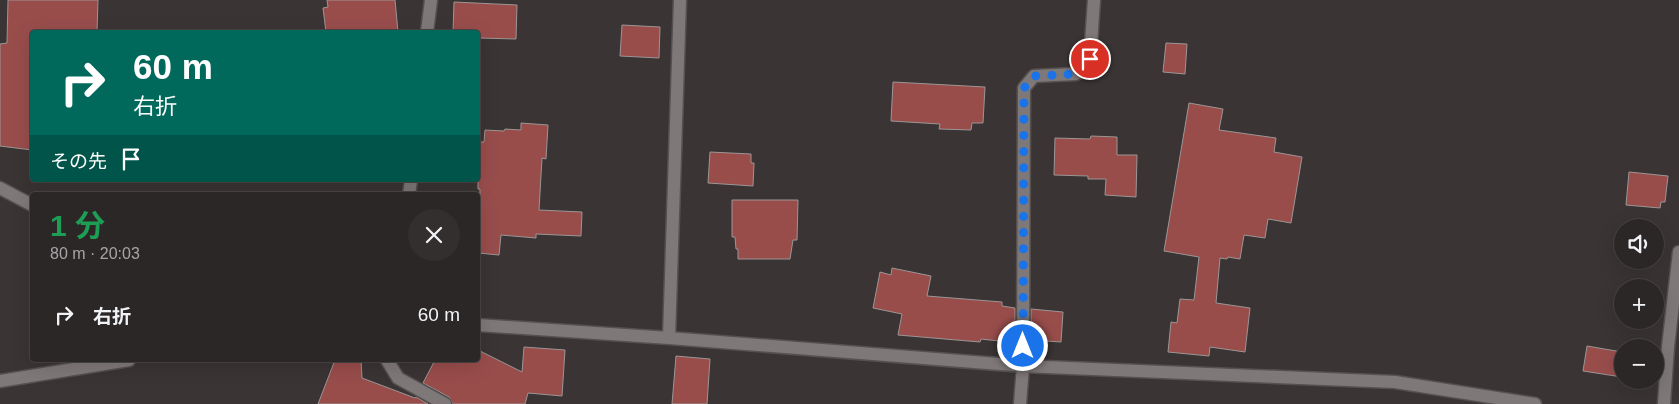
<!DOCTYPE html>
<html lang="ja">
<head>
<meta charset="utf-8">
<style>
  :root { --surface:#2c2727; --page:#342f2f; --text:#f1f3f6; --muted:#a6a5a7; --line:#484444 }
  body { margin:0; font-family:Helvetica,"Noto Sans JP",sans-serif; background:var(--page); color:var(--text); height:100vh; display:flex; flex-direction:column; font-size:19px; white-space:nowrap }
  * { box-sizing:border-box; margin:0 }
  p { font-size:16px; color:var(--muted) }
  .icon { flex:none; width:28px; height:28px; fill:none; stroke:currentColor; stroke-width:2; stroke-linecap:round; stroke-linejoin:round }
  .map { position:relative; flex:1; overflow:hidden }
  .sheet { position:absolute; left:30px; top:192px; width:450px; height:170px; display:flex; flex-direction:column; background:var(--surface); border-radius:5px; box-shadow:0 5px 20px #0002,0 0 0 1px var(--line) }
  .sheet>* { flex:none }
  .guide { position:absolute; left:30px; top:30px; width:450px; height:152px; border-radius:5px; box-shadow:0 5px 20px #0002,0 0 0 1px var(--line); background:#00695c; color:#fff; overflow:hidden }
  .fabs { position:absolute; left:1614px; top:219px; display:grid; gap:10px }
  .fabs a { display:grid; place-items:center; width:50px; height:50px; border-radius:50%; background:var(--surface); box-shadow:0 5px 20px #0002,0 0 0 1px var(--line); font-size:25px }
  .pin { position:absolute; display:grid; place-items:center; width:42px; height:42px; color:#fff; margin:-21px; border:2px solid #fff; border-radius:50%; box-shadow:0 1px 5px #0007 }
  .me { position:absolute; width:55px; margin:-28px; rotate:0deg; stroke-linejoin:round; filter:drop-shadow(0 0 4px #0008) }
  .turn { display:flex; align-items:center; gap:18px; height:105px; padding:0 20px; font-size:22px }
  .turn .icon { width:65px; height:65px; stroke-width:2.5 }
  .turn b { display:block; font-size:35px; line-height:42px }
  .then { display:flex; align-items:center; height:48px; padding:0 20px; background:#0003; gap:10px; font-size:19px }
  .round { display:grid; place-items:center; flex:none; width:52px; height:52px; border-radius:26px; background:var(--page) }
  .head { display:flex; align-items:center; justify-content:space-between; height:85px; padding:0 20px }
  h1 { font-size:30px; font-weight:700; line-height:38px; color:#1e9e55 }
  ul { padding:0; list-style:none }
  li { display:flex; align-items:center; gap:15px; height:75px; padding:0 20px }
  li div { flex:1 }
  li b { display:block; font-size:19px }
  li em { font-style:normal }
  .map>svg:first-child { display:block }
</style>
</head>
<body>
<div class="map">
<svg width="1679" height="404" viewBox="0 0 1679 404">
  <rect width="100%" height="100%" fill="#3a3434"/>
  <path fill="#984d4b" stroke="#9c9695" d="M 8,0 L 98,0 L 97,32 L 32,32 L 32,150 L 0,146 L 0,44 L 7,43 Z
    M 327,0 L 395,0 L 398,32 L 326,32 L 323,8 L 328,7 Z
    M 454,2 L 517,5 L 516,39 L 478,38 L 478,32 L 453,32 Z
    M 622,25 L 660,27 L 659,58 L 620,56 Z
    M 1166,43 L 1187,44 L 1185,74 L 1163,72 Z
    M 893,82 L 985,87 L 983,123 L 972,123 L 971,130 L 939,129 L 940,124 L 891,121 Z
    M 1189,103 L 1223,109 L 1219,130 L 1276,138 L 1274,152 L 1302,157 L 1291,223 L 1268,219 L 1265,238 L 1244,235 L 1240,259 L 1228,257 L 1227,259 L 1220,258 L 1216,303 L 1250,308 L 1245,352 L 1210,347 L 1209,356 L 1168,352 L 1171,322 L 1177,323 L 1180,299 L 1194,300 L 1199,257 L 1164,251 Z
    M 521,123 L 548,125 L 546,159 L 542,158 L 539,210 L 582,212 L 581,236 L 536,234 L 536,238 L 501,235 L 499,255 L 478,253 L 480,189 L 478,189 L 478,142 L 484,142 L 485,130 L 504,131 L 505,129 L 521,130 Z
    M 1091,136 L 1117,137 L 1117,155 L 1137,155 L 1136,197 L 1105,195 L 1106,179 L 1088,179 L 1088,176 L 1054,175 L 1055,138 L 1090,139 Z
    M 710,152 L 751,154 L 751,163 L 754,163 L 753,186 L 708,183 Z
    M 1629,172 L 1668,176 L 1665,202 L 1661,202 L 1660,208 L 1626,205 Z
    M 732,200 L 798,200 L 797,240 L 793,240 L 790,259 L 738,259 L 738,249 L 736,249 L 735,237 L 732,237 Z
    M 892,268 L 931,276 L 927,296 L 1002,302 L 1002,306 L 1015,308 L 1015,338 L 1000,337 L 999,341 L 981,339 L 980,342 L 898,335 L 902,314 L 873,308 L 880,272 L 891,275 Z
    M 1031,309 L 1063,312 L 1061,342 L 1031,340 Z
    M 1587,346 L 1622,352 L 1622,377 L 1583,371 Z
    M 524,347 L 565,350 L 562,396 L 528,393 L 525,404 L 453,404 L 449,397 L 423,383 L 435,360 L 478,360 L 478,350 L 522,372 Z
    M 676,356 L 710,359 L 707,404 L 672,404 Z
    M 335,360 L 361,360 L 362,378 L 415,398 L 416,397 L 428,404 L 318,404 Z"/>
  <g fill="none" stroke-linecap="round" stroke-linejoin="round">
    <defs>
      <path id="street" d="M 427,32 L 431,0
        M 0,188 L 32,205
        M 409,195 L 411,180
        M 478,325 L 669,338 L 1023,366 L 1395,382 L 1535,404
        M 669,338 L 680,0
        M 387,360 L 398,378 L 445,404
        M 0,381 L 129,360
        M 1020,404 L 1023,366 L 1024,88 L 1034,76 L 1076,74 L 1084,70 L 1090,59 L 1094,0
        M 1664,404 L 1668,347 L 1679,252"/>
    </defs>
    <use href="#street" stroke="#565151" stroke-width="15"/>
    <use href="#street" stroke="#7f7878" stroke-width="12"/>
  </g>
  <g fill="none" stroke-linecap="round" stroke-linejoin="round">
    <path stroke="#1a73e8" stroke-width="9" stroke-dasharray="0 16.2" d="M 1023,346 L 1024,88 L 1034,76 L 1076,74 L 1084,70 L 1090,59"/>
  </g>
</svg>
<div class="fabs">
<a><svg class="icon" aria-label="sound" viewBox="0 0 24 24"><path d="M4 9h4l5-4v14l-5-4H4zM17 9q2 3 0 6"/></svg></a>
<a>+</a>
<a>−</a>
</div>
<div class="pin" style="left:1090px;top:59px;background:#d93025"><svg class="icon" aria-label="arrive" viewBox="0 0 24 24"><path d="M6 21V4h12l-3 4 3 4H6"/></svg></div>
<svg class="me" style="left:1023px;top:346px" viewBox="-20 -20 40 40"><circle r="17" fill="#1a73e8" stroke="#fff" stroke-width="3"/><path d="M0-11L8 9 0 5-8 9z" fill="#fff"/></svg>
<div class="guide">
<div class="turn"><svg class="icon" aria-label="right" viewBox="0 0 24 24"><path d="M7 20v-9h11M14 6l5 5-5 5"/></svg><div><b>60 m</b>右折</div></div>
<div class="then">その先<svg class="icon" aria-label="arrive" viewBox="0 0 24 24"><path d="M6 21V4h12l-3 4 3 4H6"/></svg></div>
</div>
<section class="sheet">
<div class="head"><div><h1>1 分</h1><p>80 m · 20:03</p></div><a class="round"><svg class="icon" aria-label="close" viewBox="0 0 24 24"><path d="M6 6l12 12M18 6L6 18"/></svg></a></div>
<ul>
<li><svg class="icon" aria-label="right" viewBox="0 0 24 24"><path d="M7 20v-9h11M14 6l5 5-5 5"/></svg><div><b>右折</b></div><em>60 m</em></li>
</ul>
</section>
</div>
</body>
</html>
